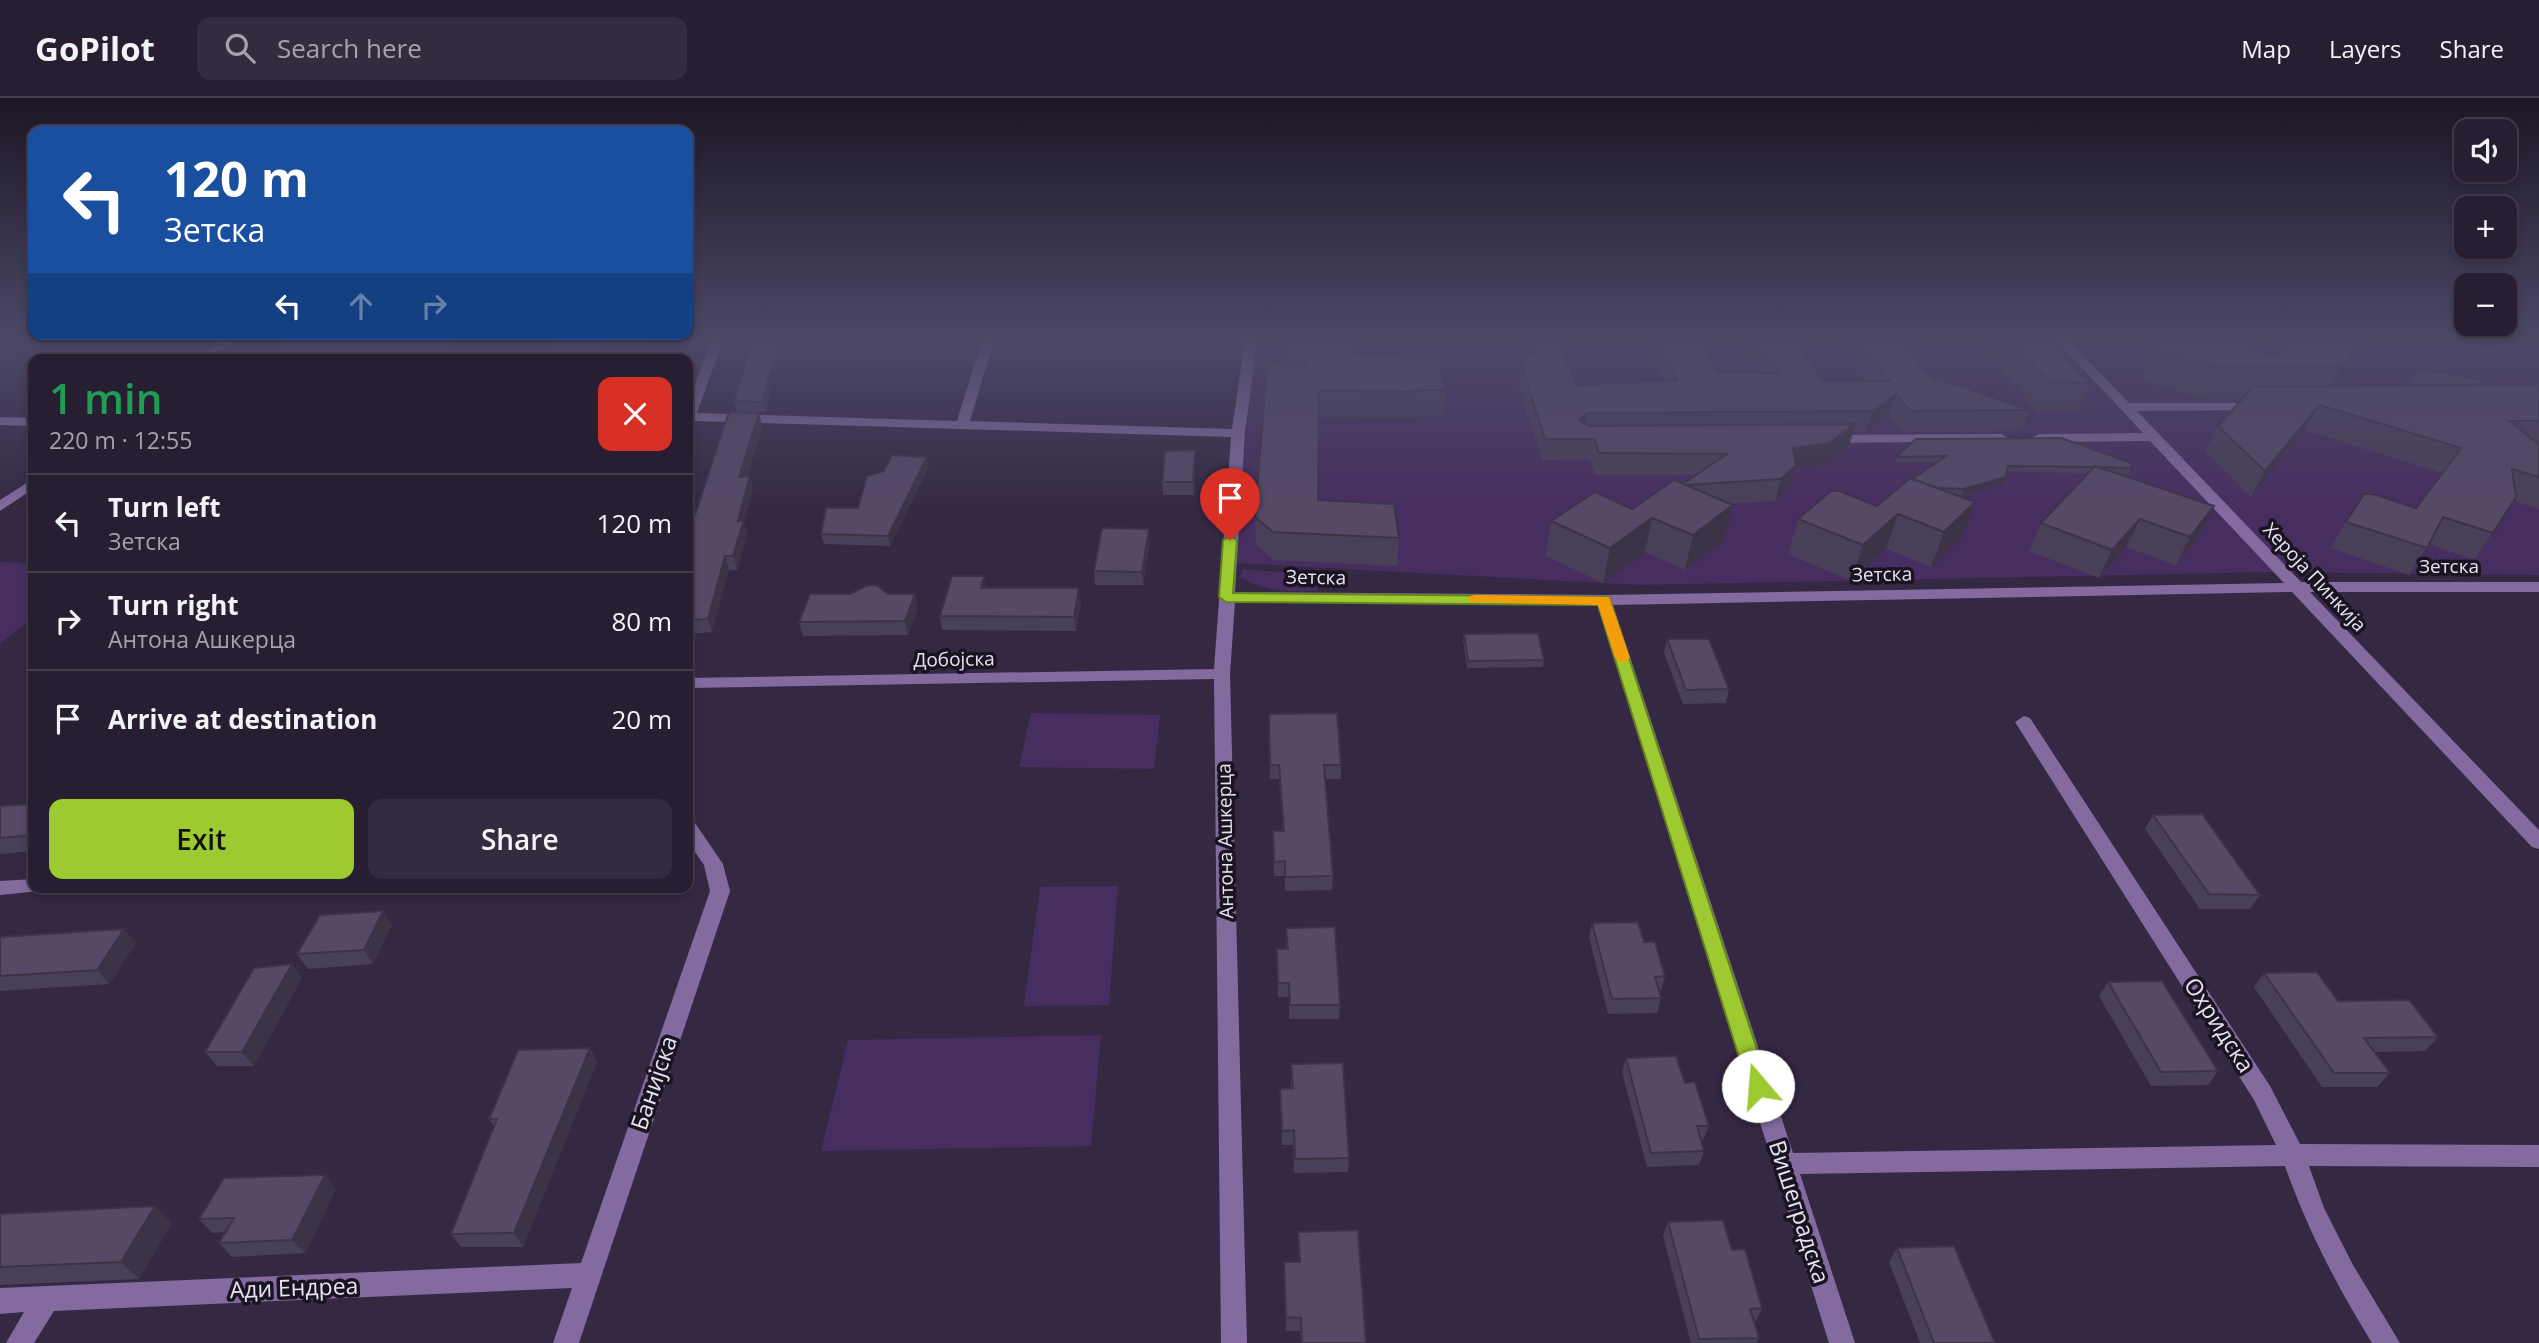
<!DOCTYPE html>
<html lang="en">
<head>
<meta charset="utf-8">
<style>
  :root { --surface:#281e32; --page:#342b3e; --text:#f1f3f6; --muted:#a5a2ac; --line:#443c4d; --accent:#9dca30 }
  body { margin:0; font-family:"Open Sans",sans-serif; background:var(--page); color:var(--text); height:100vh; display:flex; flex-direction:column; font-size:26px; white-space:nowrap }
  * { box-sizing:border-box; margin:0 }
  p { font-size:23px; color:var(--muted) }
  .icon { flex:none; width:38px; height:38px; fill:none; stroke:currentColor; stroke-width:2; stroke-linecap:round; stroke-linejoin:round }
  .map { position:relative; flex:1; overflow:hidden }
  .sheet { position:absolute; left:28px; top:256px; width:665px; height:539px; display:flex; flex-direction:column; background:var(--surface); border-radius:14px; box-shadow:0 4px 10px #0003,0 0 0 2px var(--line) }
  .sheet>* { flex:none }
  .top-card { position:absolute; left:28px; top:28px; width:665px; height:214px; border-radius:14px; box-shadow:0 4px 10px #0003,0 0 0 2px var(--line); background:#1a4fa0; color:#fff; overflow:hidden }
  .buttons { position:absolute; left:2454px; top:21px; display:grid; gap:14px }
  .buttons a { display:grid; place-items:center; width:63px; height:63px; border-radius:14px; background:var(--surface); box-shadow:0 4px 10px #0003,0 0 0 2px var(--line); font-size:35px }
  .pin { position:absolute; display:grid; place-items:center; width:60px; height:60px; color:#fff; margin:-72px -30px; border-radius:50% 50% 50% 0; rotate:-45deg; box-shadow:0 0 7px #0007 }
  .pin .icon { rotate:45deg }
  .me { position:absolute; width:77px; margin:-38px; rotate:342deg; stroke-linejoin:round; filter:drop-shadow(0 0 5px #0008) }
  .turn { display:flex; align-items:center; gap:24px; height:147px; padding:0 21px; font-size:32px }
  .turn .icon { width:91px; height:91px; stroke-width:2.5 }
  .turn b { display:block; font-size:49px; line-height:60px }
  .lanes { display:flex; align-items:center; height:66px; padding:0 21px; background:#0003; justify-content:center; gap:35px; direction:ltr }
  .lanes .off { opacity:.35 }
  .round { display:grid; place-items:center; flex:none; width:74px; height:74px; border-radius:14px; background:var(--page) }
  .summary { display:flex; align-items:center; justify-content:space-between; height:119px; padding:0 21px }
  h1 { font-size:42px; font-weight:600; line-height:52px; color:#1e9e55 }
  .action { display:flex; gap:14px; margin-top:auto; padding:14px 21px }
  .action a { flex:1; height:80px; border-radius:14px; background:var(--accent); color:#111; font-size:28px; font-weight:600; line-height:80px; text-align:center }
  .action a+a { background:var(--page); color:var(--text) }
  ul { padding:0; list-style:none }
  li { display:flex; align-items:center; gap:21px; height:98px; padding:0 21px; border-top:2px solid var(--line) }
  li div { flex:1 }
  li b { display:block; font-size:26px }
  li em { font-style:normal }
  header { display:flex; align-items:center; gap:42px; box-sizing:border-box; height:98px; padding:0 35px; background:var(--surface); border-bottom:2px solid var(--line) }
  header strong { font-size:33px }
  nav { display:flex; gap:38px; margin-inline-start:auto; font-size:24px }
  .search { width:490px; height:63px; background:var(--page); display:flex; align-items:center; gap:18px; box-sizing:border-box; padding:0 24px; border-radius:14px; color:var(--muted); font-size:26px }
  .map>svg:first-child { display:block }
</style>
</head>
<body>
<header>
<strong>GoPilot</strong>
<div class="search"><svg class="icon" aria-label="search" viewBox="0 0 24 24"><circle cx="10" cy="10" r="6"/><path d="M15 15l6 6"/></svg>Search here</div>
<nav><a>Map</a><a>Layers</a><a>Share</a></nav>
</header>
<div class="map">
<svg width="2539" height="1245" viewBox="0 0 2539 1245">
  <rect width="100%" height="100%" fill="#352843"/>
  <path fill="#472e60" d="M 1255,242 L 2539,242 L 2539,477 L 2268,474 L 1639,487 L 1234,465 Z
    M 0,464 L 33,465 L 33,519 L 0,546 Z
    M 1243,471 L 1291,475 L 1316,481 L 1318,493 C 1290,494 1265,494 1240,479 Z
    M 1031,615 L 1160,617 L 1154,671 L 1019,669 Z
    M 1118,788 L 1109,907 L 1024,908 L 1040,789 Z
    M 1101,937 L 1091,1048 L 821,1053 L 848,942 Z"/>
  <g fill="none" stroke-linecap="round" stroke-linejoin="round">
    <path fill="#836ba0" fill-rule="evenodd" d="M 222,242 L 235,242 L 211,261 L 197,261 Z
      M 711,242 L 723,242 L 697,315 L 957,323 L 982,242 L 994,242 L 970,323 L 1232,331 L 1245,242 L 1257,242 L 1245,335 L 1235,494 L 1604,497 L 2284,485 L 2150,343 L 2039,344 L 2032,340 L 2039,336 L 2143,335 L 2056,242 L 2068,242 L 2129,305 L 2264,305 L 2265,308 L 2259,312 L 2137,313 L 2301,484 L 2539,484 L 2539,494 L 2310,494 L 2539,732 L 2539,751 L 2532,749 L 2292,494 L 1613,507 L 1793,1055 L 2276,1047 L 2254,1002 L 2015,624 L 2024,618 L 2030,620 L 2270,988 L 2300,1046 L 2539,1047 L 2539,1069 L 2309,1068 L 2324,1110 L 2353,1167 L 2400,1245 L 2372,1245 C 2337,1188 2307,1131 2285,1068 L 1800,1076 L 1855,1245 L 1829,1245 L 1598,507 L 1235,504 L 1230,576 L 1247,1245 L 1221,1245 L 1214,581 L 688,590 L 688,580 L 1214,571 L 1231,339 L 695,323 L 688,327 L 688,306 Z
      M 0,319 L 33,320 L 33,328 L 0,327 Z
      M 2001,336 L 2008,340 L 2006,343 L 1829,345 L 1822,341 L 1829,337 Z
      M 33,381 L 33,391 L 0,413 L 0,402 Z
      M 688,723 L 695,725 L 723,766 L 730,793 L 579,1245 L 553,1245 L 572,1190 L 54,1213 L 34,1245 L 6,1245 L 24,1214 L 0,1216 L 0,1190 L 581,1165 L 710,793 L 704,767 L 688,744 Z
      M 33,781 L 33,789 L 42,789 L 40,793 L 0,797 L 0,783 Z"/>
  </g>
  <path fill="#4a3f58" d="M 558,242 L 650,242 L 642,258 L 614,260 L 459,251 L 552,253 Z
    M 1286,242 L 1355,257 L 1446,292 L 1444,318 L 1416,318 L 1416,320 L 1319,319 L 1318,402 L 1399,440 L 1397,468 L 1273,462 L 1256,446 L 1255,419 L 1286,267 Z
    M 1520,242 L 1557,242 L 1577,287 L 1663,283 L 1642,242 L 1698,242 L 1718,275 L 1761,275 L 1741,242 L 1794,242 L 1823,283 L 1868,283 L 1837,242 L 1900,242 L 1932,281 L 2030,312 L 2022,333 L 1903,334 L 1889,317 L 1866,334 L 1853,334 L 1849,348 L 1823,367 L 1795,371 L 1790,389 L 1775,403 L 1730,406 L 1733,407 L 1724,442 L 1685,472 L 1645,454 L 1603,485 L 1546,458 L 1551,423 L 1632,411 L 1683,386 L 1696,377 L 1595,377 L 1590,363 L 1542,362 L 1518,287 L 1522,256 L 1525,256 Z
    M 1978,242 L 2047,242 L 2090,285 L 2077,314 L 2037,314 Z
    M 2361,246 L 2344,278 L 2334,288 L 2406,287 L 2407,281 L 2411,275 L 2493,286 L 2539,286 L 2539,411 L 2514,403 L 2474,462 L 2429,446 L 2409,477 L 2330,450 L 2346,424 L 2416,410 L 2442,375 L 2305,332 L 2251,399 L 2205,353 L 2218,328 L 2243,301 L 2204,301 L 2140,281 L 2154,250 L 2275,259 Z
    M 771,291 L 766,314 L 737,314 L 734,303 Z
    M 762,328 L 747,379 L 750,378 L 753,391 L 744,425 L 747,436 L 737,472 L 729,472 L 712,534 L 688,536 L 688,438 Z
    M 1916,341 L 2131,370 L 2128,376 L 2120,376 L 2200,436 L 2176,467 L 2126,449 L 2099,480 L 2029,453 L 2041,425 L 2088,375 L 2007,374 L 2004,386 L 1962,398 L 1958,398 L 1975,404 L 1962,439 L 1931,469 L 1886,451 L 1851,483 L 1788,456 L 1798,421 L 1877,408 L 1912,381 L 1936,364 L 1894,365 L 1896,359 Z
    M 1195,365 L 1194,397 L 1163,397 L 1162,384 Z
    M 929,369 L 890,448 L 824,446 L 821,436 L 858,410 L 884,373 Z
    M 1150,444 L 1143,487 L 1095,487 L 1094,473 Z
    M 986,490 L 1079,490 L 1081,504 L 1076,533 L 942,532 L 940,518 Z
    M 888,496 L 918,510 L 908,537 L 803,538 L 799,524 Z
    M 1464,536 L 1544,562 L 1543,569 L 1467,570 L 1463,543 Z
    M 1667,541 L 1729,591 L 1726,605 L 1683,606 L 1664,555 Z
    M 1269,616 L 1341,667 L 1341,681 L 1325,681 L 1333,778 L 1332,792 L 1285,793 L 1285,778 L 1274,778 L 1273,733 L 1283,733 L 1279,681 L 1270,681 Z
    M 33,706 L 33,753 L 0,756 L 0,708 Z
    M 2153,717 L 2260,797 L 2250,811 L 2200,811 L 2145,731 Z
    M 383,813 L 392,827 L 373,866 L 308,871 L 297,856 Z
    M 1592,825 L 1644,844 L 1665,878 L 1661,893 L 1659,893 L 1661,900 L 1657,915 L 1608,916 L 1589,839 Z
    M 1286,830 L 1340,907 L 1339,921 L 1289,921 L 1289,899 L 1278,899 L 1277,851 L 1286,851 Z
    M 0,839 L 136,845 L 109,886 L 0,893 Z
    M 292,866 L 302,880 L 254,968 L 217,968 L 205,954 Z
    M 2264,875 L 2338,903 L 2438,939 L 2425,953 L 2374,954 L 2390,975 L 2377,989 L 2322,989 L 2254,889 Z
    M 2108,884 L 2218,973 L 2208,987 L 2151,988 L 2099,898 Z
    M 590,950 L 597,964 L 523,1149 L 461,1149 L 451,1136 L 494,1028 L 489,1021 Z
    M 1626,960 L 1685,985 L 1709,1028 L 1703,1042 L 1701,1042 L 1704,1053 L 1699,1067 L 1647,1069 L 1622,974 Z
    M 1291,966 L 1349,1060 L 1348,1074 L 1294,1075 L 1293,1047 L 1282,1047 L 1280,991 L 1291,990 Z
    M 325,1077 L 336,1091 L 305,1155 L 232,1159 L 219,1145 L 226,1134 L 212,1135 L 199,1121 Z
    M 0,1116 L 172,1125 L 139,1181 L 0,1187 Z
    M 1668,1124 L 1732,1152 L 1762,1210 L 1756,1223 L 1754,1223 L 1759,1240 L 1757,1245 L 1691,1245 L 1663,1138 Z
    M 1298,1134 L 1366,1245 L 1301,1245 L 1300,1233 L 1286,1233 L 1284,1164 L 1299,1164 Z
    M 1897,1150 L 1995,1245 L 1920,1245 L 1889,1164 Z"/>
  <path fill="#3c3347" d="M 637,242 L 650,242 L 642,258 Z
    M 781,242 L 787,242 L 771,291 L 766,314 L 763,304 L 768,281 Z
    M 609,243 L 614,261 L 594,261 Z
    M 456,244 L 463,261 L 449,251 Z
    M 2361,246 L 2344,278 L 2324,300 L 2342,268 Z
    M 1896,296 L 1889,317 L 1866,334 L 1873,313 Z
    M 2319,307 L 2305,332 L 2251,399 L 2265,373 Z
    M 759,315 L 762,328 L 742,392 L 739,379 Z
    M 1588,315 L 1585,336 L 1576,342 L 1579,321 Z
    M 1855,326 L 1849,348 L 1823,367 L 1795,371 L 1790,389 L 1775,403 L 1781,381 L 1793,350 Z
    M 1195,352 L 1195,365 L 1194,397 L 1193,384 Z
    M 927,359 L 929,369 L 890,448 L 888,438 Z
    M 750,378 L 753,391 L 744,425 L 747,436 L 737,472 L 733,458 L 738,423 Z
    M 2006,379 L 2004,386 L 1962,398 L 1964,391 Z
    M 1975,404 L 1962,439 L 1931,469 L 1944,434 Z
    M 1733,407 L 1724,442 L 1685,472 L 1693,437 Z
    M 2214,408 L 2200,436 L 2176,467 L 2190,439 Z
    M 1898,416 L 1886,451 L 1851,483 L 1863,447 Z
    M 1652,420 L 1645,454 L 1603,485 L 1610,450 Z
    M 2140,421 L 2126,449 L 2099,480 L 2112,452 Z
    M 1149,431 L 1150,444 L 1143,487 L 1142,474 Z
    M 725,458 L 729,472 L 712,534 L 708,521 Z
    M 984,478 L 986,492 L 981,490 Z
    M 1079,490 L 1081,504 L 1076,533 L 1074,519 Z
    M 915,496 L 918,510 L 908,537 L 905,523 Z
    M 383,813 L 392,827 L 373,866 L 364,852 Z
    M 124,831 L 136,845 L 109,886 L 97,872 Z
    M 292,866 L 302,880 L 254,968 L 242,954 Z
    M 590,950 L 597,964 L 523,1149 L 514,1135 Z
    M 325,1077 L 336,1091 L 305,1155 L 292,1142 Z
    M 155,1108 L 172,1125 L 139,1181 L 121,1164 Z"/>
  <path fill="#564966" stroke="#3c3347" stroke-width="2" d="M 287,242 L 445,242 L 456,244 L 449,251 L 552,253 L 558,242 L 637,242 L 609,243 L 594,261 L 261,261 Z
    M 753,242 L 781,242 L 768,281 L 763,304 L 734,303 Z
    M 1286,242 L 1355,242 L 1355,257 L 1439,260 L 1446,292 L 1417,292 L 1418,294 L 1319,293 L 1318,402 L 1394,406 L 1399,440 L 1273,434 L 1255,419 L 1267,267 L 1305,267 L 1305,264 L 1286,263 Z
    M 1530,242 L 1557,242 L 1577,287 L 1677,282 L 1656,242 L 1698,242 L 1718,275 L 1779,275 L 1758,242 L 1794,242 L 1823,283 L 1890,283 L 1858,242 L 1900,242 L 1932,281 L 1940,281 L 2030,312 L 1910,313 L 1896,296 L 1873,313 L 1588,315 L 1579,321 L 1589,328 L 1855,326 L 1830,345 L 1793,350 L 1796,367 L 1781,381 L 1686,387 L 1683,386 L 1727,356 L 1599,355 L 1594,341 L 1545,341 L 1521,267 L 1526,267 L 1522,256 L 1535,256 Z
    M 2012,242 L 2047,242 L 2090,285 L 2049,284 Z
    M 2163,242 L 2215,242 L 2275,259 L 2292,242 L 2345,242 L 2361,246 L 2342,268 L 2219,269 L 2154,250 Z
    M 2425,273 L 2461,277 L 2493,286 L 2409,287 L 2411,275 Z
    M 2539,286 L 2539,323 L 2510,323 L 2539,347 L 2539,379 L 2512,371 L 2516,399 L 2493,435 L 2443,419 L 2427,450 L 2346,424 L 2364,396 L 2373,396 L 2416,410 L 2461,350 L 2319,307 L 2265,373 L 2218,328 L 2253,289 Z
    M 729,314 L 759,315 L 739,379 L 750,378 L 738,423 L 744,422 L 733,458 L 725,458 L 708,521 L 688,522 L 688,438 Z
    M 2061,340 L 2132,365 L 2131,370 L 2100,369 L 2095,368 L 2094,369 L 2008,368 L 2006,379 L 1964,391 L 1938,390 L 1912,381 L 1946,358 L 1896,359 L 1916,341 Z
    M 1195,352 L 1193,384 L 1162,384 L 1165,353 Z
    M 892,357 L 927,359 L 888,438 L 821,436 L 826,410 L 858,410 L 867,378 L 884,373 Z
    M 2095,368 L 2214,408 L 2190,439 L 2140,421 L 2112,452 L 2041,425 Z
    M 1910,380 L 1975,404 L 1944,434 L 1898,416 L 1863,447 L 1798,421 L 1831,393 L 1839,393 L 1877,408 Z
    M 1674,382 L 1733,407 L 1693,437 L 1652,420 L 1610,450 L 1551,423 L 1595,394 L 1632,411 Z
    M 1102,430 L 1149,431 L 1142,474 L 1094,473 Z
    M 952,478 L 984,478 L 981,490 L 1079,490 L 1074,519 L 940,518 Z
    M 876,487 L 888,496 L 915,496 L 905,523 L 799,524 L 810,496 L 850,496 L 866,488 Z
    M 1538,535 L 1544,562 L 1468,563 L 1464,536 Z
    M 1667,541 L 1709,541 L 1729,591 L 1686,592 Z
    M 1337,615 L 1341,667 L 1324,667 L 1333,778 L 1285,779 L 1285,763 L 1274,764 L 1273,733 L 1284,733 L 1279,667 L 1270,667 L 1269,616 Z
    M 33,706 L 33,737 L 0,740 L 0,708 Z
    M 2202,716 L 2260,797 L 2209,796 L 2153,717 Z
    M 383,813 L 364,852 L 297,856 L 320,817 Z
    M 1638,824 L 1644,844 L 1655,844 L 1665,878 L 1655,879 L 1661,900 L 1612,901 L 1592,825 Z
    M 1335,829 L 1340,907 L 1290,907 L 1289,885 L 1278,885 L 1277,851 L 1288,851 L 1286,830 Z
    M 124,831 L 97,872 L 0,878 L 0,839 Z
    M 292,866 L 242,954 L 205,954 L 254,870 Z
    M 2317,874 L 2338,903 L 2409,902 L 2438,939 L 2364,940 L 2390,975 L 2334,975 L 2264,875 Z
    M 2162,883 L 2218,973 L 2161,974 L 2108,884 Z
    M 590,950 L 514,1135 L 451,1136 L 497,1021 L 489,1021 L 518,952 Z
    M 1676,958 L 1685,985 L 1695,984 L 1709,1028 L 1697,1028 L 1704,1053 L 1651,1055 L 1626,960 Z
    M 1343,965 L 1349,1060 L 1295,1061 L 1294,1032 L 1282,1033 L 1280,991 L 1293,990 L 1291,966 Z
    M 325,1077 L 292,1142 L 219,1145 L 234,1120 L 199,1121 L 224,1080 Z
    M 155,1108 L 121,1164 L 0,1169 L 0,1116 Z
    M 1723,1122 L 1732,1152 L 1745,1151 L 1762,1210 L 1750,1211 L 1759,1240 L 1699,1241 L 1668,1124 Z
    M 1358,1132 L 1366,1245 L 1302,1245 L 1301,1220 L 1286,1219 L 1284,1164 L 1300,1164 L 1298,1134 Z
    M 1954,1148 L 1995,1245 L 1934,1245 L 1897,1150 Z"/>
  <linearGradient id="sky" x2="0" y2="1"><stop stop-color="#1d1625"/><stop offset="0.58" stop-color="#4b4866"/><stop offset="1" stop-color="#4b4866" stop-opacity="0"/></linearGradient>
  <rect width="2539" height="416" fill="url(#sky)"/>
  <path fill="#9dca30" stroke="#66831f" stroke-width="2" d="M 1230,438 L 1237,442 L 1233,495 L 1609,499 L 1769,988 L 1766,994 L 1758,997 L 1751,994 L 1748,988 L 1598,507 L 1226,504 L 1219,499 L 1223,442 Z"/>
  <path fill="#f59e0b" d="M 1475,497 L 1609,499 L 1630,560 L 1623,565 L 1615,560 L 1598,507 L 1470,504 L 1468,501 L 1470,498 Z"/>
  <g text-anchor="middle" stroke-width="7" stroke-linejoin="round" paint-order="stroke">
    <g font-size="19" fill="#e9e2f3" stroke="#1a1420">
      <text x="2449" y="475">Зетска</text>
      <text transform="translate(1882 476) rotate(-1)" y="7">Зетска</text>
      <text transform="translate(1316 479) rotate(1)" y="7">Зетска</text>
      <text transform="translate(2315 479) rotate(47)" y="7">Хероја Пинкија</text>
      <text transform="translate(954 561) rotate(-1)" y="7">Добојска</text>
      <text transform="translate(1225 743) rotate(-91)" y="7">Антона Ашкерца</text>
    </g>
    <g font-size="23" fill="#e9e2f3" stroke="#1a1420">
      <text transform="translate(2219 927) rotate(57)" y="8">Охридска</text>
      <text transform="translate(654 985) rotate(-71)" y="8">Банијска</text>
      <text transform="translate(1799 1114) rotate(72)" y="8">Вишеградска</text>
      <text transform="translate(294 1190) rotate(-2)" y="8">Ади Ендреа</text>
    </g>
  </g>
</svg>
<div class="buttons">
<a><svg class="icon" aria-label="sound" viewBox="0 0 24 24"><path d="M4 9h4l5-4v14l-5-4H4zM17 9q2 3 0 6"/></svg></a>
<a>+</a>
<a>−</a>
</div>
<div class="pin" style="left:1230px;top:442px;background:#d93025"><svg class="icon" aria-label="arrive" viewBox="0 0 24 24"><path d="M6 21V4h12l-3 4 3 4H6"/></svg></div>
<svg class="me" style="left:1758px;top:988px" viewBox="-20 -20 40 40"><circle r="19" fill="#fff"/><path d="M0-13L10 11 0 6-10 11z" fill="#9dca30"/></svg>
<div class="top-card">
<div class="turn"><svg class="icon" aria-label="left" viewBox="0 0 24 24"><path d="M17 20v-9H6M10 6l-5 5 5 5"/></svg><div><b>120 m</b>Зетска</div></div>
<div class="lanes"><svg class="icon" aria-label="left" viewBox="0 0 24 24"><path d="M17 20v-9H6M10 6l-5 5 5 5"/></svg><svg class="icon off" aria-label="ahead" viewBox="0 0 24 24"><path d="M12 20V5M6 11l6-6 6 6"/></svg><svg class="icon off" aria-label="right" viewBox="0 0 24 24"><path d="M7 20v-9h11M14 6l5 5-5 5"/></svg></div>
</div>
<section class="sheet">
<div class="summary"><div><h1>1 min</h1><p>220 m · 12:55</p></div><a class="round" style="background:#d93025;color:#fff"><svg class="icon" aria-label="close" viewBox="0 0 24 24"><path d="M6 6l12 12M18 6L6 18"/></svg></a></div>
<ul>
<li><svg class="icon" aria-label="left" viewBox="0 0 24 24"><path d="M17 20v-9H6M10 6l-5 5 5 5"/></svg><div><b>Turn left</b><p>Зетска</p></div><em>120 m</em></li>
<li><svg class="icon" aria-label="right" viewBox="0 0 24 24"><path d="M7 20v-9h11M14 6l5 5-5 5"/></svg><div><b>Turn right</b><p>Антона Ашкерца</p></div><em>80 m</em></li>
<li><svg class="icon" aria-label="arrive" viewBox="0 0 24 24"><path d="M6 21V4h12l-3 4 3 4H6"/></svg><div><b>Arrive at destination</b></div><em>20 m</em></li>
</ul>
<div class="action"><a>Exit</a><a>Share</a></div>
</section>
</div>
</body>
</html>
